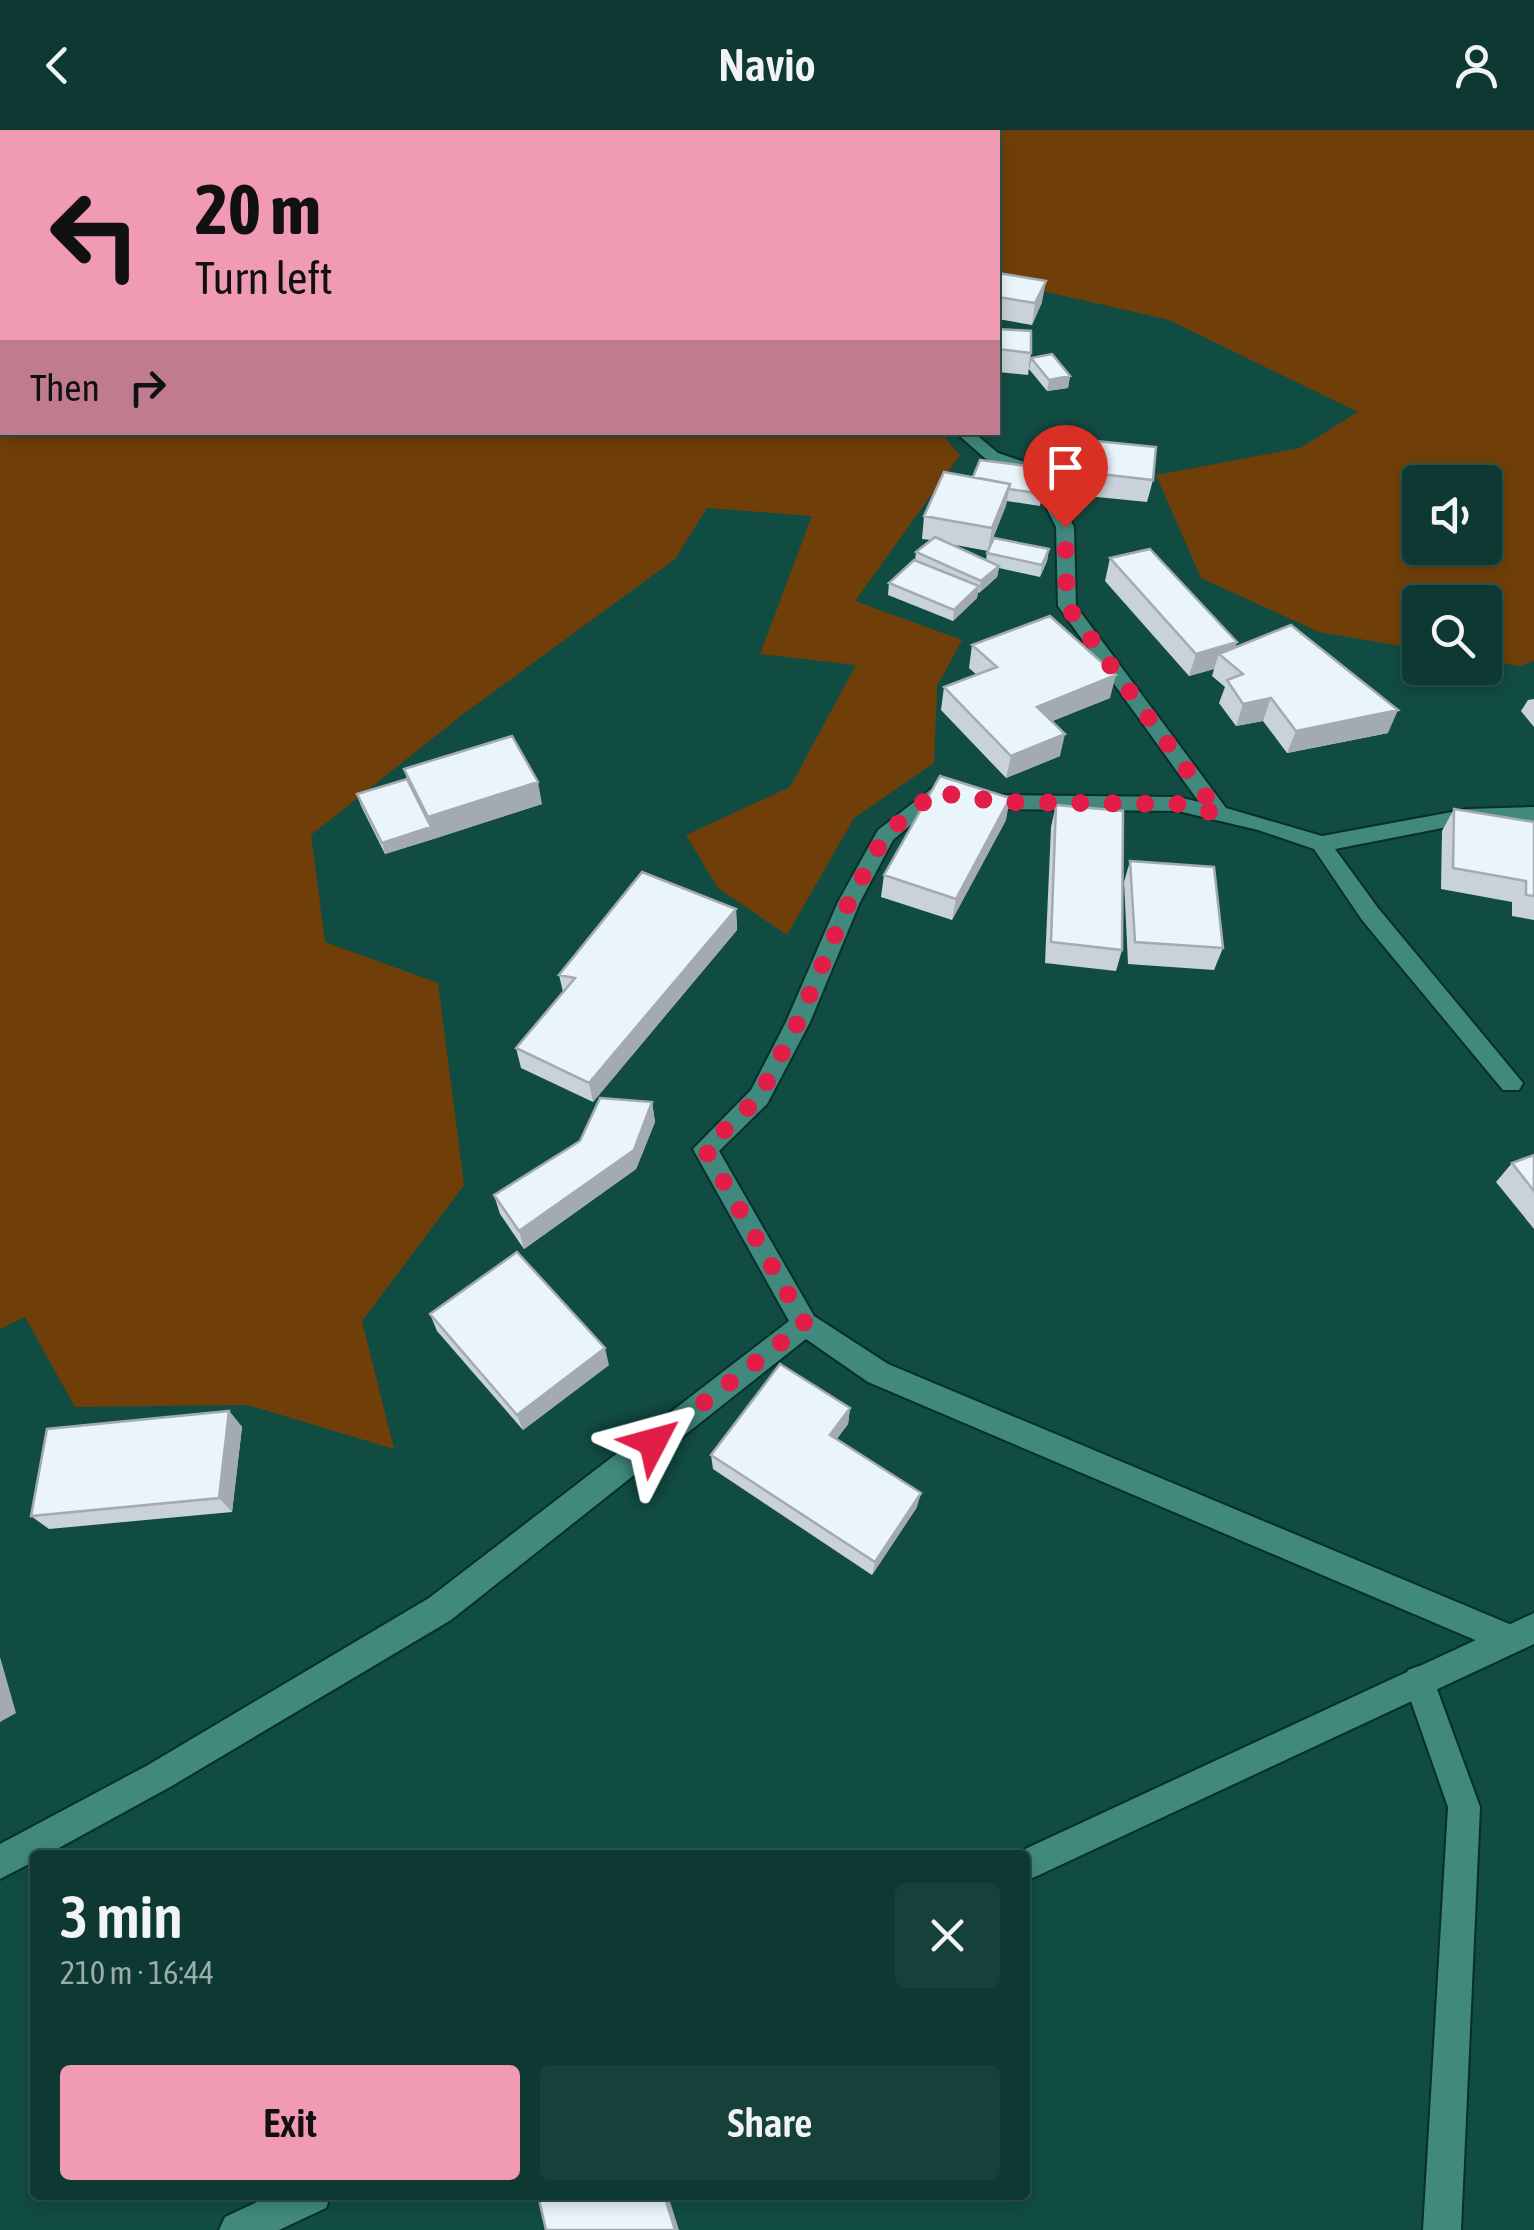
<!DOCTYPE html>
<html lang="en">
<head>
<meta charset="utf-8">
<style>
  :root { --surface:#0d3932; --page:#16403a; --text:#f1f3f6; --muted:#9aacac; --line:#2d534d; --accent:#f19ab3 }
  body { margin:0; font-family:"Asap Condensed",sans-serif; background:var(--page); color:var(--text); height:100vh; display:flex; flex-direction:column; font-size:38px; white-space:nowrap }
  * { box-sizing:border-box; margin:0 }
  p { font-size:32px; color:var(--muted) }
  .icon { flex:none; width:55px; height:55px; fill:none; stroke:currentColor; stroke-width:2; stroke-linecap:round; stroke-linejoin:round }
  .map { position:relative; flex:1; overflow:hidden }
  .sheet { position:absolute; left:30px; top:1720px; width:1000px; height:350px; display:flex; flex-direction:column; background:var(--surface); border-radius:10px; box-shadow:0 5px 15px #0003,0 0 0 2px var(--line) }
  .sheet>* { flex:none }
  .guide { position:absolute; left:0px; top:0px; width:1000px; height:305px; box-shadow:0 5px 15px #0003,0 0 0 2px var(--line); background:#f19ab3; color:#111; overflow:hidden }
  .controls { position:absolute; left:1402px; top:335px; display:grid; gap:20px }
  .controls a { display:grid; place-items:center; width:100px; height:100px; border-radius:10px; background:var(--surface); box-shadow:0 5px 15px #0003,0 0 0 2px var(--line); font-size:50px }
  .pin { position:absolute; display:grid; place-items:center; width:85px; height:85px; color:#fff; margin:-102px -42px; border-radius:50% 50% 50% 0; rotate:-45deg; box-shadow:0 0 10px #0007 }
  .pin .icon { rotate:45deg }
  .me { position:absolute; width:110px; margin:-55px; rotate:51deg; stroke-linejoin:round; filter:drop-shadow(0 0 8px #0008) }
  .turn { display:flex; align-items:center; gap:35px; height:210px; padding:0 30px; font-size:45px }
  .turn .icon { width:130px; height:130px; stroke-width:2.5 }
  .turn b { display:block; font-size:70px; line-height:85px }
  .then { display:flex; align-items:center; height:95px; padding:0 30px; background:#0003; gap:20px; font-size:38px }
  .round { display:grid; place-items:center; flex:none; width:105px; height:105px; border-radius:10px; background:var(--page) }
  .head { display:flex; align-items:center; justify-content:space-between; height:170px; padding:0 30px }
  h1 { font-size:60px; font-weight:600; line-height:75px }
  .button { display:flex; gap:20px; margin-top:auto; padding:20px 30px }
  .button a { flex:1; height:115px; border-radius:10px; background:var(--accent); color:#111; font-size:40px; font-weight:600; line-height:115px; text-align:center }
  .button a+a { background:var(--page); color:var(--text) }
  header { display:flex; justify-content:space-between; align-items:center; height:130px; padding:0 30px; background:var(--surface); font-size:45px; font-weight:600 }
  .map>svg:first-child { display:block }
</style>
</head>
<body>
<header><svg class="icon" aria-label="back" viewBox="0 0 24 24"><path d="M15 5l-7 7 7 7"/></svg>Navio<svg class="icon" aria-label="person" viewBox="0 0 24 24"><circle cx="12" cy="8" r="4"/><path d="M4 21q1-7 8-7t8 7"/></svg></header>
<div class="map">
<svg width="1534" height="2100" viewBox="0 0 1534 2100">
  <rect width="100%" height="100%" fill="#114c43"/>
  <path fill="#703f09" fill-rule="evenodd" d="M 564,0 L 1534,0 L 1534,531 L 1520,536 L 1485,530 L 1485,472 L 1420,472 L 1420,519 L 1319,502 L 1201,448 L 1156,345 L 1300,318 L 1358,282 L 1169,190 L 1043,161 L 998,142 L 998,2 ZM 1420,352 L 1485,352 L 1485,418 L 1420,418 Z
    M 0,237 L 2,302 L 940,302 L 960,325 L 855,471 L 962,510 L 937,556 L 934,633 L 854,688 L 787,805 L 718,758 L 686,705 L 790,657 L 856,535 L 760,524 L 812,386 L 707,378 L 675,429 L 462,585 L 311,705 L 325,812 L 438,853 L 464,1055 L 362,1191 L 394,1319 L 248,1275 L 75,1277 L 25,1187 L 0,1199 Z"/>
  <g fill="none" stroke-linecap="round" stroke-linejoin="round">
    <defs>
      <path id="lane" d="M 0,85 L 2,85 L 2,93 L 0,93 Z
        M 1419,1536 L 1430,1540 L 1480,1677 L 1461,2100 L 1423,2100 L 1448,1677 L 1404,1551 L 1408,1540 Z"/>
      <path id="street" d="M 955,302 L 973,302 L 998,323 L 1043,338 L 1074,397 L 1076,476 L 1226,678 L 1322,706 L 1468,679 L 1534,677 L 1534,691 L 1468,693 L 1335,719 L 1378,778 L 1523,953 L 1519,960 L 1503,960 L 1362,790 L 1314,719 L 1258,700 L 1178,681 L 999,679 L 939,671 L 893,710 L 860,772 L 810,892 L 767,974 L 719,1021 L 814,1186 L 888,1234 L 1519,1498 L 1523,1509 L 1519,1520 L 1508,1524 L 868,1252 L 806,1209 L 451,1490 L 170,1657 L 46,1725 L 35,1725 L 35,1731 L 0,1749 L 0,1714 L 148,1635 L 429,1468 L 789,1191 L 693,1019 L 751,960 L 786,892 L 838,772 L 878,700 L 935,656 L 999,665 L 1178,667 L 1199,672 L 1058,476 L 1056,397 L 1030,345 L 986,329 Z"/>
      <path id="secondary" d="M 1534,1483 L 1534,1514 L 1037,1746 L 1025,1751 L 1025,1725 L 1012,1725 Z
        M 272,2065 L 331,2065 L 326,2078 L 279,2100 L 219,2100 L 225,2087 Z"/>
    </defs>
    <use href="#lane" stroke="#062f29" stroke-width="4"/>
    <use href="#street" stroke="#062f29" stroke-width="4"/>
    <use href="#secondary" stroke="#062f29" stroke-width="4"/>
    <use href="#lane" fill="#41897d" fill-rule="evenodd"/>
    <use href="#street" fill="#41897d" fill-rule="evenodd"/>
    <use href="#secondary" fill="#41897d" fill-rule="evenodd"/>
  </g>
  <path fill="#c8d2d8" d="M 998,143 L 1042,172 L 1032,195 L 998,189 Z
    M 998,199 L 1031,223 L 1028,245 L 998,242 Z
    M 1031,228 L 1070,246 L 1068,258 L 1047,261 L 1029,239 Z
    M 1053,338 L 1153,350 L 1147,372 L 1077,365 L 1079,354 L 1051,350 Z
    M 944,342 L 1042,364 L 1040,376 L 1007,371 L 988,421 L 950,414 L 986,430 L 987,423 L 1049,419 L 1047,431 L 1040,447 L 999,438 L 997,447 L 979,463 L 978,462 L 977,468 L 953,491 L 888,465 L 889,453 L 915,431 L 916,422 L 931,410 L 922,409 L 924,386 Z
    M 1110,428 L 1236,517 L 1388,603 L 1287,623 L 1263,591 L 1236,596 L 1219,573 L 1225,557 L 1212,546 L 1214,539 L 1189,546 L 1105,451 Z
    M 972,515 L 1110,568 L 1052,591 L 1060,626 L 1006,648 L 941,580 L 944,557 L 977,545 L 969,538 Z
    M 1534,569 L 1534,597 L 1521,581 L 1528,570 Z
    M 404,639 L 542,674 L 385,724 L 361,676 L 357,664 L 407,649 Z
    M 1056,675 L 1122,820 L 1116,841 L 1045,833 L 1051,697 Z
    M 1454,679 L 1534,692 L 1534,790 L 1512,786 L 1512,772 L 1441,759 L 1442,701 Z
    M 1006,690 L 952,790 L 881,767 L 884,745 Z
    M 1130,731 L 1223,818 L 1214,840 L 1128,834 L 1124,752 Z
    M 736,779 L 737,800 L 593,972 L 521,938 L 516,918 L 563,862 L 559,845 Z
    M 652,972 L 655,992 L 636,1039 L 524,1119 L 500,1084 L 494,1065 Z
    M 1534,1025 L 1534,1099 L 1496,1052 L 1512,1033 Z
    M 430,1184 L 609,1235 L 523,1300 L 437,1201 Z
    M 850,1278 L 848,1294 L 836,1310 L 917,1377 L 872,1445 L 713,1339 L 711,1325 Z
    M 229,1281 L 242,1297 L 232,1382 L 49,1399 L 31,1386 Z"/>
  <path fill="#a3abb0" d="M 495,0 L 516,0 L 516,2 L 496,2 Z
    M 529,0 L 549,0 L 549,2 L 529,2 Z
    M 1046,151 L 1042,172 L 1032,195 L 1035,173 Z
    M 1070,246 L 1068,258 L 1047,261 L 1049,250 Z
    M 1010,354 L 1006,376 L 988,421 L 992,398 Z
    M 1049,419 L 1047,431 L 1040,447 L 1042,435 Z
    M 999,436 L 997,447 L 979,463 L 981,451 Z
    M 979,456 L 977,468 L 953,491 L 954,480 Z
    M 1237,512 L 1231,533 L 1219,524 L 1214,539 L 1189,546 L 1196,524 Z
    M 1116,545 L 1110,568 L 1033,599 L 1037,577 Z
    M 1271,568 L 1263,591 L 1236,596 L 1243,574 Z
    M 1398,580 L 1388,603 L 1287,623 L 1296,601 Z
    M 1065,604 L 1060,626 L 1006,648 L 1011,626 Z
    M 538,652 L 542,674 L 434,709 L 428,687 Z
    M 1010,668 L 1006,690 L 952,790 L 956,769 Z
    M 431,697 L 434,709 L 385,724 L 382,713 Z
    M 736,779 L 737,800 L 593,972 L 589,953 Z
    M 652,972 L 655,992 L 636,1039 L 524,1119 L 519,1101 Z
    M 605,1218 L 609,1235 L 523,1300 L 517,1285 Z
    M 850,1278 L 848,1294 L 828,1320 L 830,1305 Z
    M 229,1281 L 242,1297 L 232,1382 L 219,1368 Z
    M 921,1363 L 917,1377 L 872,1445 L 875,1432 Z
    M 0,1527 L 16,1583 L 0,1592 Z
    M 664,2065 L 668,2065 L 679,2100 L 675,2100 Z"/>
  <path fill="#e9f4fb" stroke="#a3abb0" stroke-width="2.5" d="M 113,0 L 138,0 L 139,2 L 115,2 Z
    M 153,0 L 232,0 L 234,2 L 154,2 Z
    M 395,0 L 433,0 L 433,1 L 431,2 L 392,2 Z
    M 436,0 L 495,0 L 499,2 L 440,2 Z
    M 2,36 L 2,68 L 0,69 L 0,37 Z
    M 998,143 L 1046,151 L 1035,173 L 998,167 Z
    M 998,199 L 1031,201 L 1031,223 L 998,219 Z
    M 1052,224 L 1070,246 L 1049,250 L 1031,228 Z
    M 1086,310 L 1156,317 L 1153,350 L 1082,342 Z
    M 1060,319 L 1084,321 L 1081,342 L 1053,338 Z
    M 980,330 L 1027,336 L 1042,364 L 1009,359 L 1010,354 L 973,347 Z
    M 944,342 L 1010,354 L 992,398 L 924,386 Z
    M 935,407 L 999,436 L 981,451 L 916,422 Z
    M 994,408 L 1049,419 L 1042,435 L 987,423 Z
    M 1150,419 L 1237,512 L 1196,524 L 1110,428 Z
    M 914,430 L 979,456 L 954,480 L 889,453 Z
    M 1050,486 L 1116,545 L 1037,577 L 1065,604 L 1011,626 L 944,557 L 997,537 L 972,515 Z
    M 1291,495 L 1398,580 L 1296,601 L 1271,568 L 1243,574 L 1227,550 L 1243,544 L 1219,524 Z
    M 512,606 L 538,652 L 428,687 L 404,639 Z
    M 940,646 L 1010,668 L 956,769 L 884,745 Z
    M 407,649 L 431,697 L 382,713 L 357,664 Z
    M 1056,675 L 1123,681 L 1122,820 L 1051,812 Z
    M 1454,679 L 1534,692 L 1534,766 L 1526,765 L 1526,751 L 1453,738 Z
    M 1130,731 L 1214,737 L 1223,818 L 1135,812 Z
    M 642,742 L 736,779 L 589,953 L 516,918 L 575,848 L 559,845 Z
    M 600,968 L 652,972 L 634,1020 L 519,1101 L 494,1065 L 580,1011 Z
    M 1534,1025 L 1534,1061 L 1512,1033 Z
    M 517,1122 L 605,1218 L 517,1285 L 430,1184 Z
    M 780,1234 L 850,1278 L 830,1305 L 921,1363 L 875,1432 L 711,1325 Z
    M 229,1281 L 219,1368 L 31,1386 L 47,1299 Z
    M 538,2065 L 664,2065 L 675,2100 L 546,2100 Z"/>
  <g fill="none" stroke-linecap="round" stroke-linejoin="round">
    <path stroke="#e11d48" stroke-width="18" stroke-dasharray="0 32.4" d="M 653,1312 L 805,1194 L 705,1019 L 759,967 L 798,892 L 849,772 L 885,705 L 935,662 L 999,672 L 1178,674 L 1219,684 L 1067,476 L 1065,397"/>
  </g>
</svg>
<div class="controls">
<a><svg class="icon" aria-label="sound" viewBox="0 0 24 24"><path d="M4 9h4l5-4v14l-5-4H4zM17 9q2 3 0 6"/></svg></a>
<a><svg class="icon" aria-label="search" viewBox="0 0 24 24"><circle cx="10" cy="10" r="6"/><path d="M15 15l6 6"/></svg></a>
</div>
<div class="pin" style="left:1065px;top:397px;background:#d93025"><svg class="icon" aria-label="arrive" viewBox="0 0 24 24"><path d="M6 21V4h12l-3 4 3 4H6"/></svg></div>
<svg class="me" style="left:653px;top:1312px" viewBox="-20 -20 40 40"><path d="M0-17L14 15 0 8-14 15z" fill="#e11d48" stroke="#fff" stroke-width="4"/></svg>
<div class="guide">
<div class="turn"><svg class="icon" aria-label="left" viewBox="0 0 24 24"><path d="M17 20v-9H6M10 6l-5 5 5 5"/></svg><div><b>20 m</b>Turn left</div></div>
<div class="then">Then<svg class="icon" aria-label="right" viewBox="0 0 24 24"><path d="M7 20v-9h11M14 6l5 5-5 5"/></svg></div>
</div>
<section class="sheet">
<div class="head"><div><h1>3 min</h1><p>210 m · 16:44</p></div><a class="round"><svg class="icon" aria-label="close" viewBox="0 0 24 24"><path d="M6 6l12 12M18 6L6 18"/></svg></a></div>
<div class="button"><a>Exit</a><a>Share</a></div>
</section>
</div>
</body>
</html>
